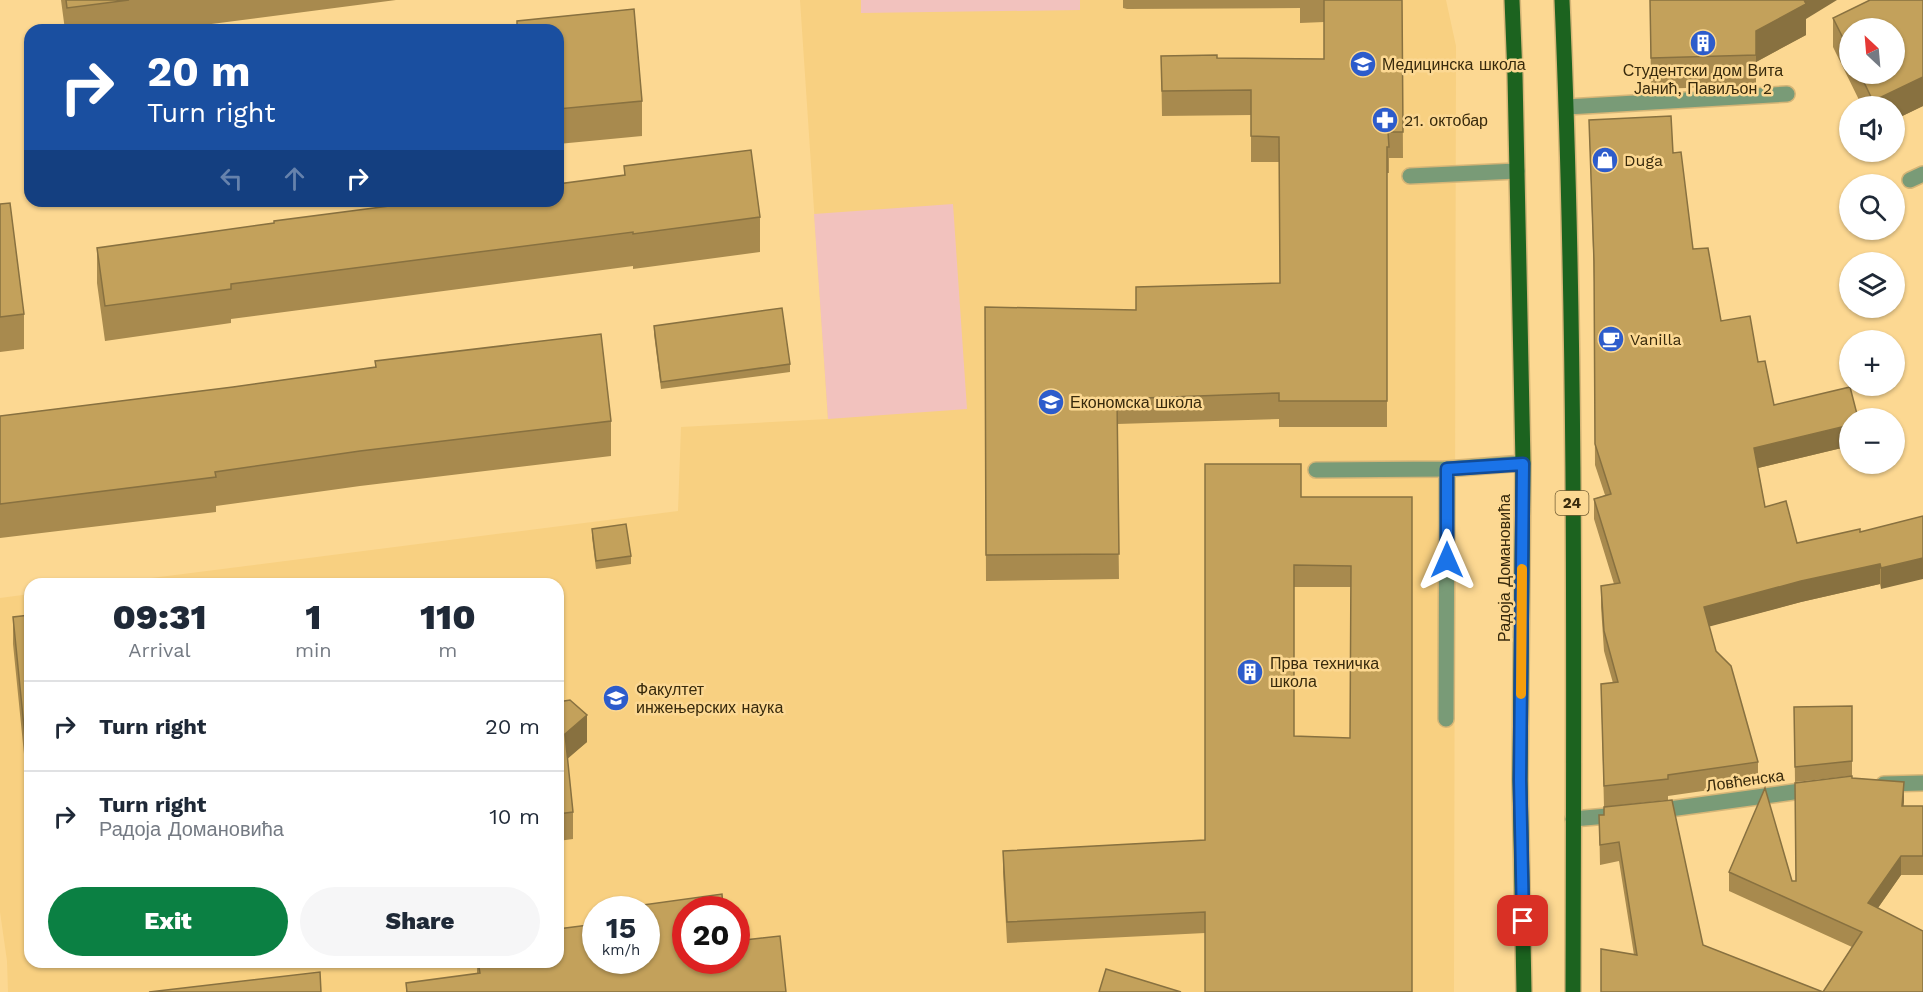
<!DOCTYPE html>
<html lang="en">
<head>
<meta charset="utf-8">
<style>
  :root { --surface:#fff; --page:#f6f6f7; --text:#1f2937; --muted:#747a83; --line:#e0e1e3; --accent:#0b8043 }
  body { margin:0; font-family:"Work Sans",sans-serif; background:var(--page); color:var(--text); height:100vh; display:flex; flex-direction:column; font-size:22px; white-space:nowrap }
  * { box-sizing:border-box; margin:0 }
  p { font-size:20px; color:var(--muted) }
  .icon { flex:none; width:33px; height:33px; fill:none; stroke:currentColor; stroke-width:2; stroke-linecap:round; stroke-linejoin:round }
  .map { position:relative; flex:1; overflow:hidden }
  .panel { position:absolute; left:24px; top:578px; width:540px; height:390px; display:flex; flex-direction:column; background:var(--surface); border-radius:18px; box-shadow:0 2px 4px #0004 }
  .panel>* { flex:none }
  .banner { position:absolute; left:24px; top:24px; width:540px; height:183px; border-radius:18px; box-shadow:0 2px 4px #0004; background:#1a4fa0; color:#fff; overflow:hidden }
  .needle { width:39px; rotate:334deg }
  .buttons { position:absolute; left:1839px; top:18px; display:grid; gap:12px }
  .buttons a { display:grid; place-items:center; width:66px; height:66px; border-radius:50%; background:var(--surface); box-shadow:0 2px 4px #0004; font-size:30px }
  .speed { position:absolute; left:582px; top:896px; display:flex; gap:12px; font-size:30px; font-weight:700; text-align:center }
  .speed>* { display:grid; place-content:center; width:78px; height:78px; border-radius:50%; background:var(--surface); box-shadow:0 2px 4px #0004; line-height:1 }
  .speed small { font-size:15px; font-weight:400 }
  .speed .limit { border:9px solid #d22; background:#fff; color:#111 }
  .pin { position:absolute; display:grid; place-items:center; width:51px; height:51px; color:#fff; margin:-26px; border-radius:12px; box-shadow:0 3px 9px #0006 }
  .me { position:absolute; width:66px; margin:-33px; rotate:0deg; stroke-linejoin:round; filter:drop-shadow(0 0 4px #0008) }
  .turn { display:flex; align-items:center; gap:21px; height:126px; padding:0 24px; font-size:27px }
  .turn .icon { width:78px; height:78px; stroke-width:2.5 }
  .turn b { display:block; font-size:42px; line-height:51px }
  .lanes { display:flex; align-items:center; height:57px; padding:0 24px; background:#0003; justify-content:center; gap:30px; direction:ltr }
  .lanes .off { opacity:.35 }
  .eta { display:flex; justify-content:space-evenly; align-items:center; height:102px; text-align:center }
  .eta b { font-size:36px; font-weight:800; line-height:42px }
  .action { display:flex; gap:12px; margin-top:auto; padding:12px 24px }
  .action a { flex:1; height:69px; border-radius:36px; background:var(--accent); color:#fff; font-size:24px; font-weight:800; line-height:69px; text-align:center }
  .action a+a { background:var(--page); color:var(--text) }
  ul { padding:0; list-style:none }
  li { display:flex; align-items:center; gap:18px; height:90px; padding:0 24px; border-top:2px solid var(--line) }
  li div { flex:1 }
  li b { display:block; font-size:22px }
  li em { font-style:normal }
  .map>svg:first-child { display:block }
</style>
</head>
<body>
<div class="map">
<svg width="1923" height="992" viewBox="0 0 1923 992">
  <rect width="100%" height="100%" fill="#fcd892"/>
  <path fill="#f8d081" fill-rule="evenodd" d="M 800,0 L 1446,0 L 1456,46 L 1454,992 L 8,992 L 7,961 L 0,912 L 0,598 L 30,594 L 30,962 L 558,962 L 558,584 L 112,583 L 678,511 L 681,427 L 828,419 ZM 596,909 L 646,909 L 646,960 L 596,960 ZM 686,909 L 736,909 L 736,960 L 686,960 Z"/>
  <path fill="#f2c2be" d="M 861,0 L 1080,0 L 1080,10 L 861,13 Z
    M 953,204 L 967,409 L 828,419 L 814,214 Z"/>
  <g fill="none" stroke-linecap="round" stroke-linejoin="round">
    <defs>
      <path id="lane" d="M 1567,107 L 1787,94
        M 1410,176 L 1517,171
        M 1910,180 L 1923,174
        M 1446,719 L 1447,469"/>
      <path id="street" d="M 1316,470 L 1447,469 L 1523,463
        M 1884,784 L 1923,783
        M 1655,811 L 1815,789
        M 1573,819 L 1619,815"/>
      <path id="primary" d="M 1512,0 L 1515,76 L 1523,463 L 1520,780 L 1524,992
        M 1562,0 C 1576,330 1574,661 1573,992"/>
    </defs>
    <use href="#lane" stroke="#d5b577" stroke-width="18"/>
    <use href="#street" stroke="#d5b577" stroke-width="18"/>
    <use href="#primary" stroke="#d5b577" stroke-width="18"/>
    <use href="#lane" stroke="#799b77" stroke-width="15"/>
    <use href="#street" stroke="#799b77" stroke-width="15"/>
    <use href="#primary" stroke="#1c631f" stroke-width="15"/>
  </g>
  <path fill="#a88a4e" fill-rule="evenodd" d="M 61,0 L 396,0 L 165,30 L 65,30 Z
    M 1123,0 L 1402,0 L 1403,158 L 1389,158 L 1389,173 L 1387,173 L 1387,427 L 1279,427 L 1279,419 L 1117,424 L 1119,579 L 986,581 L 985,307 L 1136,310 L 1136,287 L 1280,283 L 1279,162 L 1251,162 L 1251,115 L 1162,116 L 1161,56 L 1217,58 L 1324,59 L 1324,22 L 1300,23 L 1300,8 L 1127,9 L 1123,8 Z
    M 1650,0 L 1806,19 L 1806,35 L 1756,62 L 1756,86 L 1651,89 Z
    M 1923,0 L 1923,106 L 1894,120 L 1894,106 L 1862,106 L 1833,47 L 1833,18 ZM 1850,28 L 1894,74 L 1850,74 Z
    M 634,9 L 642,101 L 642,136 L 558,144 L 558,30 L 517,30 L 517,21 Z
    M 1589,120 L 1673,153 L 1693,249 L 1721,321 L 1758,362 L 1774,405 L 1850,418 L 1850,446 L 1758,468 L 1765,507 L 1797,543 L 1860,532 L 1923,516 L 1881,589 L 1880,584 L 1801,602 L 1709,626 L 1716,651 L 1758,762 L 1758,783 L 1668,796 L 1668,800 L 1604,807 L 1601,684 L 1613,683 L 1604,651 L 1601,607 L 1601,586 L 1614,584 L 1594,519 L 1594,499 L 1605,495 L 1595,465 L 1594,282 Z
    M 624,166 L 760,217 L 760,252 L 633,269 L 633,266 L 231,319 L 231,323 L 105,341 L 97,283 L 97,248 L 624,175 Z
    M 0,204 L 24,314 L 24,349 L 0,352 Z
    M 654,326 L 790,364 L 790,372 L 661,389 L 654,334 Z
    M 375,361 L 611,421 L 611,456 L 360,486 L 216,506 L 216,512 L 0,538 L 0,416 L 233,387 L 375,367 Z
    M 1301,497 L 1412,497 L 1412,992 L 1205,933 L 1007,943 L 1003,872 L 1003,851 L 1205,840 ZM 1294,587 L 1351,587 L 1350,738 L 1294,736 Z
    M 592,529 L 631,556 L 631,564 L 596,569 L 592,537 Z
    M 30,615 L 30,814 L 13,644 L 13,617 Z
    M 558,702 L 587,742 L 567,758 L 573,812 L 573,839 L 558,841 Z
    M 1852,706 L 1852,776 L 1795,782 L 1794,707 Z
    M 1852,778 L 1904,801 L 1903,806 L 1923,806 L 1923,875 L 1901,875 L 1878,908 L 1923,992 L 1601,992 L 1634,955 L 1619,861 L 1600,865 L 1599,815 L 1703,945 L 1823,992 L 1852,947 L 1729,891 L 1729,872 L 1792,881 L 1796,881 Z
    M 686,909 L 786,992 L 406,992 L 406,983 L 477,974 L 477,962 L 558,962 L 596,960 Z"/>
  <path fill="#887140" d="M 1800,0 L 1837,0 L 1806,19 L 1806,35 L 1756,62 L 1756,31 Z
    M 1923,77 L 1923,106 L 1894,120 L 1894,106 L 1873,106 L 1873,101 Z
    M 1850,425 L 1850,446 L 1754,469 L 1754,448 Z
    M 1923,558 L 1923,579 L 1881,589 L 1881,568 Z
    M 1880,564 L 1880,584 L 1801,602 L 1704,628 L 1704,607 L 1801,581 Z
    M 587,715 L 587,742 L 565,761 L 565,734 Z
    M 1904,782 L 1904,801 L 1902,826 L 1902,806 Z
    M 1901,856 L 1901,875 L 1868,922 L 1868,903 Z"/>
  <path fill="#c3a15b" stroke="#887140" stroke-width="1.5" fill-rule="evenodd" d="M 66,0 L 129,0 L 67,8 Z
    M 1324,0 L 1402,0 L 1403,132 L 1388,132 L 1389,147 L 1387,147 L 1387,401 L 1279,401 L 1279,393 L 1117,399 L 1119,554 L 986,555 L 985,307 L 1136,310 L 1136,287 L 1280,283 L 1279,137 L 1251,136 L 1251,90 L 1162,91 L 1161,56 L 1217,55 L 1217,58 L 1324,59 Z
    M 1650,0 L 1804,0 L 1806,4 L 1756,31 L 1756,55 L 1651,58 Z
    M 1870,0 L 1923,0 L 1923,77 L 1873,101 L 1860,74 L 1894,74 L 1894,28 L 1850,28 L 1850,52 L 1833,18 Z
    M 634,9 L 642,101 L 558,109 L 558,30 L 517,30 L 517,21 Z
    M 1671,116 L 1673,153 L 1681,152 L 1693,249 L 1708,248 L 1721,321 L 1750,316 L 1758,362 L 1765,361 L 1774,405 L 1850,387 L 1858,418 L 1850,418 L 1850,425 L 1754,448 L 1765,507 L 1786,501 L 1797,543 L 1860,529 L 1860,532 L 1923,516 L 1923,558 L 1881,568 L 1880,564 L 1801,581 L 1704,607 L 1716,651 L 1731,666 L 1758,762 L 1668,775 L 1668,779 L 1604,786 L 1601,684 L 1618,682 L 1604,631 L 1601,586 L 1620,583 L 1594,499 L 1611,494 L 1595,444 L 1594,261 L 1589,120 Z
    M 751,150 L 760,217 L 633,234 L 633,232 L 231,284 L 231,289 L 105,306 L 97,248 L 274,223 L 274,221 L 428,201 L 558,201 L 558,184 L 625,175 L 624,166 Z
    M 10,203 L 24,314 L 0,317 L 0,204 Z
    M 782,308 L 790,364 L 661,382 L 654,326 Z
    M 601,334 L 611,421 L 360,451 L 215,472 L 216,477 L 0,504 L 0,416 L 233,387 L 376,367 L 375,361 Z
    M 1205,464 L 1301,464 L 1301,497 L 1412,497 L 1412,992 L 1205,992 L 1205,912 L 1007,922 L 1003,851 L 1205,840 ZM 1294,565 L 1351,566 L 1350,738 L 1294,736 Z
    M 626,524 L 631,556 L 596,561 L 592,529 Z
    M 30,615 L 30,787 L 13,617 Z
    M 570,700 L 587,715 L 565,734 L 573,812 L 558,814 L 558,702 Z
    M 1852,706 L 1852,761 L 1795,767 L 1794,707 Z
    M 1852,776 L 1852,778 L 1904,782 L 1902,806 L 1923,806 L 1923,856 L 1901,856 L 1868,903 L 1923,931 L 1923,992 L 1601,992 L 1601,949 L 1637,955 L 1619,842 L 1600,845 L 1599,815 L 1604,815 L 1604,807 L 1672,800 L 1703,945 L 1823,992 L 1862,932 L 1729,872 L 1765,788 L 1792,881 L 1796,881 L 1795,783 Z
    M 722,894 L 723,909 L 686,909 L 686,960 L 736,960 L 736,941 L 780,936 L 786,992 L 407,992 L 406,983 L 480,973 L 478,962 L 558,962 L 558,929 L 596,924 L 596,960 L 646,960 L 646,909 L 614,909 Z
    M 1106,969 L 1181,992 L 1099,992 Z
    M 320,972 L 321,992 L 149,992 Z"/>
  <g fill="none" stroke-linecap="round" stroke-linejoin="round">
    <defs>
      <path id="route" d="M 1447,560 L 1447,469 L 1523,464 L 1520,780 L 1523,921"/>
    </defs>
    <use href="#route" stroke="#114b97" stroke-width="15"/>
    <use href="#route" stroke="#1a73e8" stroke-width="10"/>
    <path stroke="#f59e0b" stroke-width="10" d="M 1521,694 L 1522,569"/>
  </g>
  <defs>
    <symbol id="building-disc" viewBox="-11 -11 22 22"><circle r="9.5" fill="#2d5ccb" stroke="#fcd892"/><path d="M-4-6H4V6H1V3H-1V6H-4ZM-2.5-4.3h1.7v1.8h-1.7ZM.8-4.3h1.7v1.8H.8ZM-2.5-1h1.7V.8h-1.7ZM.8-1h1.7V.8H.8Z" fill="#fff"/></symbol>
    <symbol id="school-disc" viewBox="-11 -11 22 22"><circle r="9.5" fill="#2d5ccb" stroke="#fcd892"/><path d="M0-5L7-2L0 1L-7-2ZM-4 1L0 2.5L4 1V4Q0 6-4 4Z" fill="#fff"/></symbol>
    <symbol id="pharmacy-disc" viewBox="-11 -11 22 22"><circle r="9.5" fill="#2d5ccb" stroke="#fcd892"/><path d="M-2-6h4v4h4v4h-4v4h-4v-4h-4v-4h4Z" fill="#fff"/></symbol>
    <symbol id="shop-disc" viewBox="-11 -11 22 22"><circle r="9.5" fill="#2d5ccb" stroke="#fcd892"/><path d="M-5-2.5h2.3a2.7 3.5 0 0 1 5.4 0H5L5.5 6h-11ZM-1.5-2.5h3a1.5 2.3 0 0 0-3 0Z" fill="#fff"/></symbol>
    <symbol id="cafe-disc" viewBox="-11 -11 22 22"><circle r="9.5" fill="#2d5ccb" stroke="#fcd892"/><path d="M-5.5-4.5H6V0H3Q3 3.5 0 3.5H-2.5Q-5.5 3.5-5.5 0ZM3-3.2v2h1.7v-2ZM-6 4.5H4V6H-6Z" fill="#fff"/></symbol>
    <symbol id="university-disc" viewBox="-11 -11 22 22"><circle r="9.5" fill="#2d5ccb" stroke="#fcd892"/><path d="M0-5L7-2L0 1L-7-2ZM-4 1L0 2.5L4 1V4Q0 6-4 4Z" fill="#fff"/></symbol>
  </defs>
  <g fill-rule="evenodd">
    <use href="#building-disc" x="1688" y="28" width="30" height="30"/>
    <use href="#school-disc" x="1348" y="49" width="30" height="30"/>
    <use href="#pharmacy-disc" x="1370" y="105" width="30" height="30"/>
    <use href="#shop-disc" x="1590" y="145" width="30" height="30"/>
    <use href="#cafe-disc" x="1596" y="324" width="30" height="30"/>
    <use href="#school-disc" x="1036" y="387" width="30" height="30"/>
    <use href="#building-disc" x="1235" y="657" width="30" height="30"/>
    <use href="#university-disc" x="601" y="683" width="30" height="30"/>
  </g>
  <g text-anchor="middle" stroke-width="5" stroke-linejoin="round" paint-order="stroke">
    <rect fill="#fcd892" stroke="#735e34" stroke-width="1.5" x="1555.5" y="491" width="33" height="24" rx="4.5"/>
    <g font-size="15" font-weight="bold" fill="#382a0c">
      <text x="1572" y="508">24</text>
    </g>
    <g font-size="16" fill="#382a0c" stroke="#fcd892" text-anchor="start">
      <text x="1382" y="70">Медицинска школа</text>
      <text x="1703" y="76" text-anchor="middle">Студентски дом Вита<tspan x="1703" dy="18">Јанић, Павиљон 2</tspan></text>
      <text x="1404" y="126">21. октобар</text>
      <text x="1624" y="166">Duga</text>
      <text x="1630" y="345">Vanilla</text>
      <text x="1070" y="408">Економска школа</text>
      <text x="1270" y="669">Прва техничка<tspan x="1270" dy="18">школа</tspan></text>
      <text x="636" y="695">Факултет<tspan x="636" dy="18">инжењерских наука</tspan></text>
    </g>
    <g font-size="16" fill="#382a0c" stroke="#fcd892">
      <text transform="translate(1504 568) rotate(-90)" y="6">Радоја Домановића</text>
      <text transform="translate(1745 780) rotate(-8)" y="6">Ловћенска</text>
    </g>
  </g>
</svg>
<div class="buttons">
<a><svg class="needle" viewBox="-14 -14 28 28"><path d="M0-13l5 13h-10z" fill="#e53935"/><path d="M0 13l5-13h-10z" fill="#747a83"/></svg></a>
<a><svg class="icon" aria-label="sound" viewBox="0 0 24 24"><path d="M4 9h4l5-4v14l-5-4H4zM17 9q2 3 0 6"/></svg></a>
<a><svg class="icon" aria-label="search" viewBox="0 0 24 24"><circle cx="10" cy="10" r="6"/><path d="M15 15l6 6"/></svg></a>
<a><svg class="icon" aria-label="layers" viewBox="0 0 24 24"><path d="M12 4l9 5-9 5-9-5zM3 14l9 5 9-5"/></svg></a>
<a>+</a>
<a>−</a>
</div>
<div class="speed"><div>15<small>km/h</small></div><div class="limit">20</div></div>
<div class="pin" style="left:1523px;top:921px;background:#d93025"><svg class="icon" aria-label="arrive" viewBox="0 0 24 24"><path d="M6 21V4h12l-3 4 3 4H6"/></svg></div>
<svg class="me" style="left:1447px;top:560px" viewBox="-20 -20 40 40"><path d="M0-17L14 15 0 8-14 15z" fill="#1a73e8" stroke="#fff" stroke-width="4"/></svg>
<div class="banner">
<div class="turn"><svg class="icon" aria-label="right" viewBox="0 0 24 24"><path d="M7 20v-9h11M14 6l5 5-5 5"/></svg><div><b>20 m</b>Turn right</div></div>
<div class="lanes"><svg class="icon off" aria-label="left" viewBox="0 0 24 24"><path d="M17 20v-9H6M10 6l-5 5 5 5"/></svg><svg class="icon off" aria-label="ahead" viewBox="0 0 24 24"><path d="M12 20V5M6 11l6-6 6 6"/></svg><svg class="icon" aria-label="right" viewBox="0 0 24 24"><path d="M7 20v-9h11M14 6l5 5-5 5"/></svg></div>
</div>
<section class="panel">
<div class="eta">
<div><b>09:31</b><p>Arrival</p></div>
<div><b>1</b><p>min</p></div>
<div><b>110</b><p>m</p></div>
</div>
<ul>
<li><svg class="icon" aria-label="right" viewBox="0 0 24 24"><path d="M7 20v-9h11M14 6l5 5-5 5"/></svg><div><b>Turn right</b></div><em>20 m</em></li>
<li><svg class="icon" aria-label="right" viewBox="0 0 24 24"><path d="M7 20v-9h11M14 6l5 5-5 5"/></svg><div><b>Turn right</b><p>Радоја Домановића</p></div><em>10 m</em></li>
</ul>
<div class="action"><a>Exit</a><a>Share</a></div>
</section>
</div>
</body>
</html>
